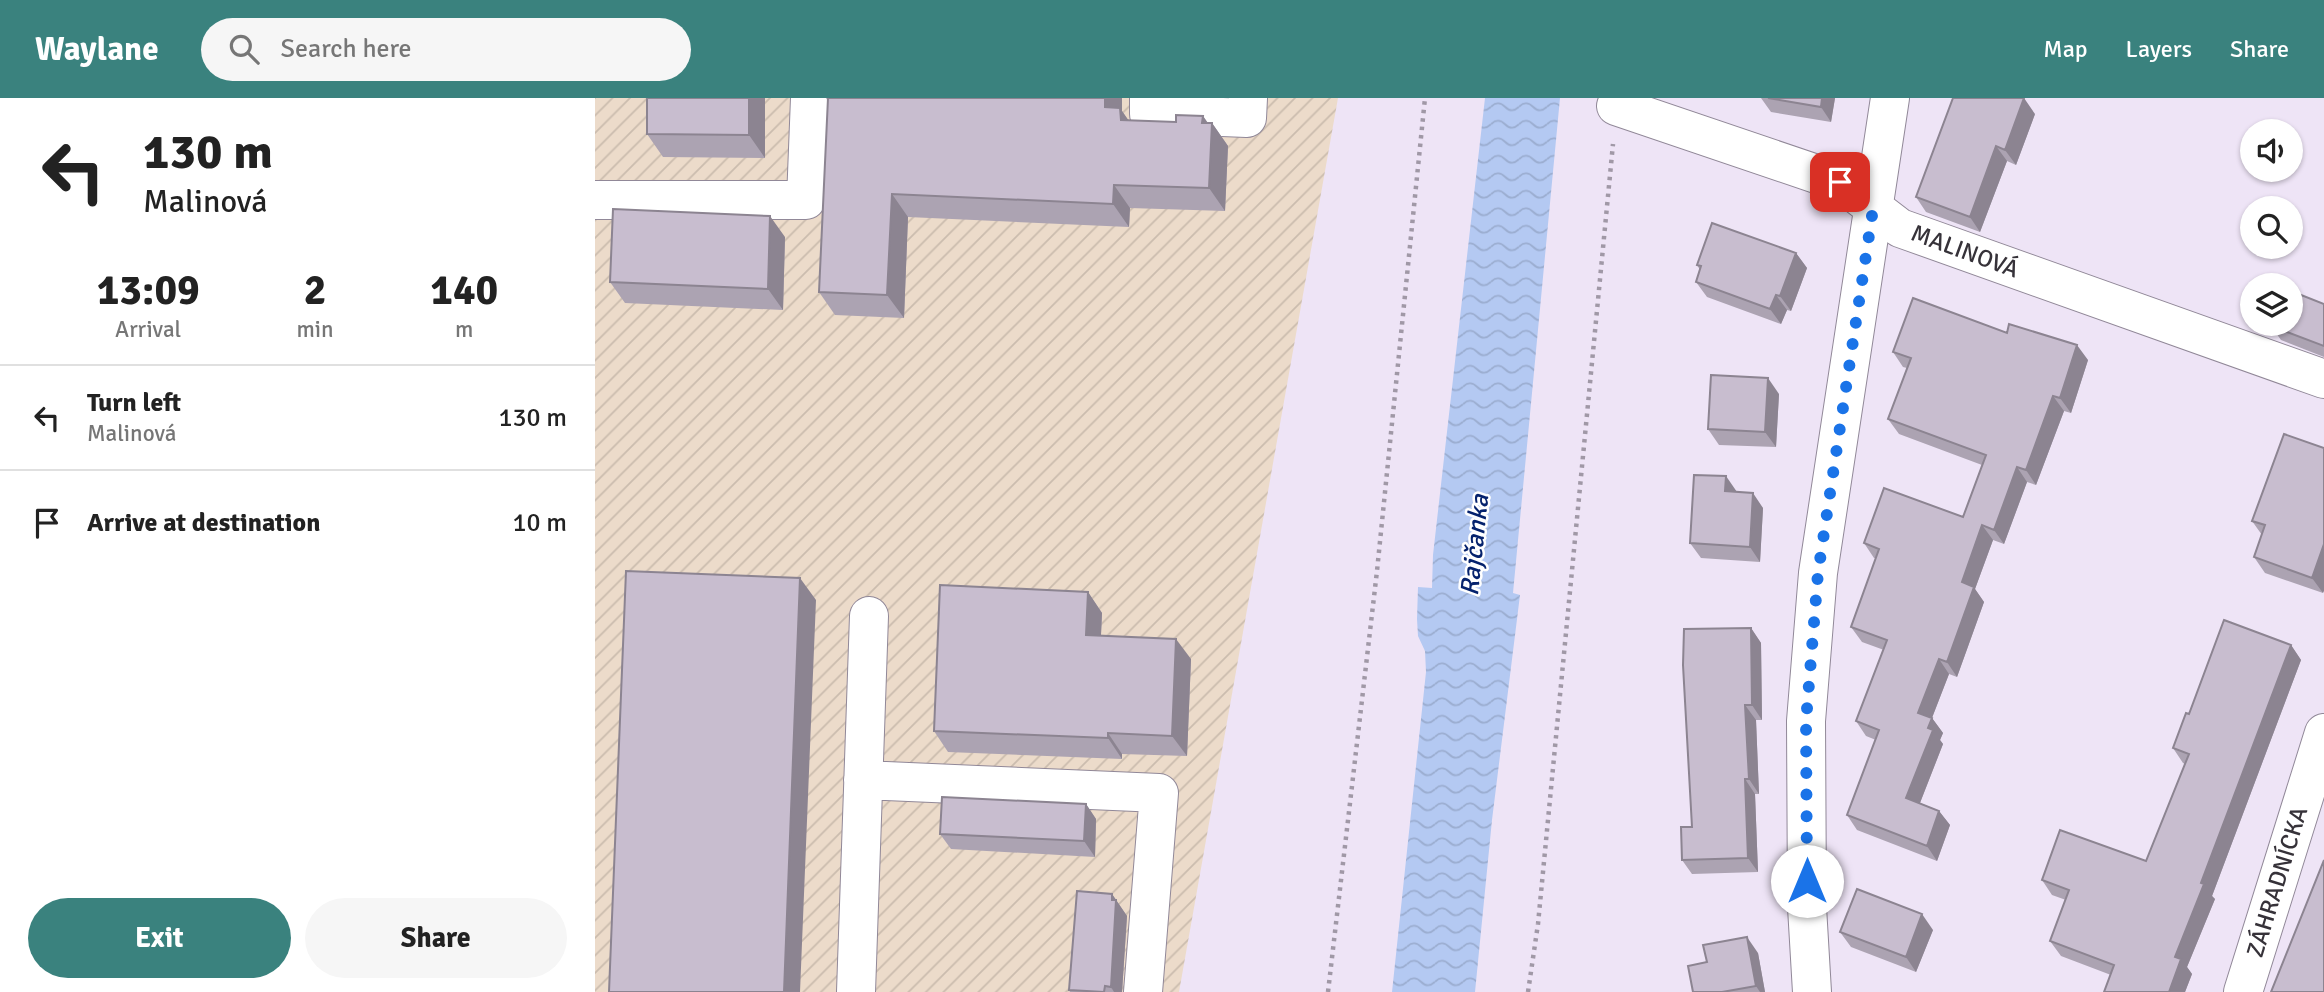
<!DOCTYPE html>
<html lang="en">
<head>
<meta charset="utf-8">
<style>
  :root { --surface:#fff; --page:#f6f6f6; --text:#222; --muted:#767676; --line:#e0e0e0; --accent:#3a827e }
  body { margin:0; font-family:Signika,sans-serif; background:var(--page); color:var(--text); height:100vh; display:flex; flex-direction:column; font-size:26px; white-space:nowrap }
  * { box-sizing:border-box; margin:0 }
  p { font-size:23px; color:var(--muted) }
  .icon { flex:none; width:38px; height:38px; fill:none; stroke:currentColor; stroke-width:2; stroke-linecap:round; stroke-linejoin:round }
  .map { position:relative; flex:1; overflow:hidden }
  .panel { display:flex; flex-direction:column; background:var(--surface); width:595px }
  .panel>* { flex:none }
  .top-card { background:#fff; color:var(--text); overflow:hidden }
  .buttons { position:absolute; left:1645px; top:21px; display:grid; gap:14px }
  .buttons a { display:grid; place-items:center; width:63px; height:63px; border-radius:50%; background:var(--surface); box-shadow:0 2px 5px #0004; font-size:35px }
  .pin { position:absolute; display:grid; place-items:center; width:60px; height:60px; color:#fff; margin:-30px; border-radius:14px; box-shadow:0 4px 10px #0006 }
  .me { position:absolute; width:77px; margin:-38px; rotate:0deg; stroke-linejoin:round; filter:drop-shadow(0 0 5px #0008) }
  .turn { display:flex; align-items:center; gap:24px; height:147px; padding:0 28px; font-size:32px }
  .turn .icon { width:91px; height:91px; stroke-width:2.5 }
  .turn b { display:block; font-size:49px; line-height:60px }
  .eta { display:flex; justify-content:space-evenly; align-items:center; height:119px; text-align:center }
  .eta b { font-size:42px; font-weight:800; line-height:49px }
  .cta { display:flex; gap:14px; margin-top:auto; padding:14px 28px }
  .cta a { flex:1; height:80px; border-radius:42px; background:var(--accent); color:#fff; font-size:28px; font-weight:800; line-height:80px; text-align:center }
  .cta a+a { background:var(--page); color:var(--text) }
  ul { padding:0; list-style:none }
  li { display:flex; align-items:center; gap:21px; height:105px; padding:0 28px; border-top:2px solid var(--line) }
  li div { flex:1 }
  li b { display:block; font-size:26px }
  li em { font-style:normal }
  header { display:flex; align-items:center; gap:42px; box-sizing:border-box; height:98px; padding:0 35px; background:var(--accent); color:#fff }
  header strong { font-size:33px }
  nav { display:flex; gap:38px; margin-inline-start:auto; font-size:24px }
  .search { width:490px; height:63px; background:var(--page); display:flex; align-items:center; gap:18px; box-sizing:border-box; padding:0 24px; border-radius:38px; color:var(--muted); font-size:26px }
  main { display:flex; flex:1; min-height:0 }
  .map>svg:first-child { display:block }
</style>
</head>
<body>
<header>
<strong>Waylane</strong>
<div class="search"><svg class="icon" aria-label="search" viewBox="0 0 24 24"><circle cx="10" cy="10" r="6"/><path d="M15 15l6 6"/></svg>Search here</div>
<nav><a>Map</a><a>Layers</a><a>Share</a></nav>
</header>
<main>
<section class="panel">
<div class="top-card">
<div class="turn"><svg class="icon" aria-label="left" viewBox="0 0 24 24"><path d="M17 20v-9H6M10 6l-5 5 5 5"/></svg><div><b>130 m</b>Malinová</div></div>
</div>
<div class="eta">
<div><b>13:09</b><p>Arrival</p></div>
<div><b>2</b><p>min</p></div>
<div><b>140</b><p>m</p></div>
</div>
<ul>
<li><svg class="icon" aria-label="left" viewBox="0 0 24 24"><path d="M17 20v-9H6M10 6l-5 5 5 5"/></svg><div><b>Turn left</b><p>Malinová</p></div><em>130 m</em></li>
<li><svg class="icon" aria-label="arrive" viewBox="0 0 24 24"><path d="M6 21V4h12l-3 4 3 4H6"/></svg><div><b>Arrive at destination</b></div><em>10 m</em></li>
</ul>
<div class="cta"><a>Exit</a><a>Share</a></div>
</section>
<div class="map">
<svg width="1729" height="894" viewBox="0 0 1729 894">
  <defs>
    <pattern id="industrial-furrows" width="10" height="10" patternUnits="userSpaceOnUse" patternTransform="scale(1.75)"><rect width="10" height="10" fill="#ecdbca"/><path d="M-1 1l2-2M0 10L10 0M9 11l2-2" fill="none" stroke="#cbbcae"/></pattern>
    <pattern id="water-waves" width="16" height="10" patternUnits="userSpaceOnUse" patternTransform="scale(1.75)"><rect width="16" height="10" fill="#b4c9f2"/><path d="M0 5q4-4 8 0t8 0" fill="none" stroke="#9badd0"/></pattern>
  </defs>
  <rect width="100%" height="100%" fill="#eee4f6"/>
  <path fill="url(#industrial-furrows)" d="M 0,0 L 743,0 L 584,894 L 0,894 Z"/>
  <path fill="url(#water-waves)" d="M 890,0 L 965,0 L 918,495 L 925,497 L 897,722 L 880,894 L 797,894 L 831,574 L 830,553 L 823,538 L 822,521 L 823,489 L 837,490 L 838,457 Z"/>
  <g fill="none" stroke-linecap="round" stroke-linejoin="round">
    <defs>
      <path id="minor" d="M 554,0 L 554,16 L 652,20 L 653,0
        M 1021,8 L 1245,84 L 1305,130 L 1729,281
        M 0,102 L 211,102 L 215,0
        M 268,682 L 564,695 L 548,894
        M 261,894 L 274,518
        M 1217,894 L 1212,809 L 1211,623 L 1223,475 L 1295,0
        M 1648,894 L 1729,635"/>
    </defs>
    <use href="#minor" stroke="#918898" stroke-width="40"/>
    <path stroke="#a098a6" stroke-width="4.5" stroke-dasharray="3.5 5" stroke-linecap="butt" d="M 733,894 L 782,473 L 830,0
      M 933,894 L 943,826 L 1018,46"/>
    <use href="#minor" stroke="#fff" stroke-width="38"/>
  </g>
  <path fill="#aca3b2" d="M 52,0 L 170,0 L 170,60 L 68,59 L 52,36 Z
    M 231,0 L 527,0 L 527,13 L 533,22 L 581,24 L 608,18 L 613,25 L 617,25 L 633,48 L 630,113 L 535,110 L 534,129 L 313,119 L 309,220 L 240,217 L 224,194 L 233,3 Z
    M 1166,0 L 1240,0 L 1236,24 L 1176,14 Z
    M 1440,16 L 1421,67 L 1412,63 L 1385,134 L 1331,114 L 1321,99 Z
    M 190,139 L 188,212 L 30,205 L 15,184 Z
    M 1201,155 L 1212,170 L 1196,213 L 1192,212 L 1186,226 L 1112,199 L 1101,184 L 1105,172 L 1102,167 Z
    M 1729,206 L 1729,259 L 1686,242 L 1676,228 Z
    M 1412,235 L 1493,262 L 1476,315 L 1469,313 L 1441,387 L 1432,384 L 1409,446 L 1398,442 L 1380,491 L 1389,504 L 1362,579 L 1354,576 L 1337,620 L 1348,635 L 1345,642 L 1348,646 L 1325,705 L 1344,713 L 1355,727 L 1342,763 L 1262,732 L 1252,717 L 1281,642 L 1271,638 L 1261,623 L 1289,552 L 1267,544 L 1256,529 L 1281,460 L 1279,460 L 1269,445 L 1368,419 L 1387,367 L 1304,336 L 1293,321 L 1312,270 L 1308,269 L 1298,254 Z
    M 1184,296 L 1181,349 L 1124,347 L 1113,331 Z
    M 1689,336 L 1728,495 L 1670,475 L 1659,459 L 1667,437 L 1657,423 Z
    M 1142,394 L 1168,410 L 1165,464 L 1106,460 L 1095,445 Z
    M 493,494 L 507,515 L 506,537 L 596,561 L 592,658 L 527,656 L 527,661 L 353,654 L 339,633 Z
    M 1156,530 L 1166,545 L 1167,622 L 1161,622 L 1164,696 L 1160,696 L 1163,774 L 1097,776 L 1087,762 Z
    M 1696,547 L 1706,562 L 1617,798 L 1620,801 L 1592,869 L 1597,876 L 1590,894 L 1509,894 L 1516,877 L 1466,858 L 1455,843 L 1471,802 L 1457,797 L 1447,782 L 1551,763 L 1590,666 L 1588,665 L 1578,650 L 1594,616 Z
    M 491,706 L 501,721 L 500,759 L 356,751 L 345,736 Z
    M 517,796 L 532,818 L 527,894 L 475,894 L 474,892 Z
    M 1338,832 L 1321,874 L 1256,849 L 1245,834 Z
    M 1163,855 L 1170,894 L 1098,894 L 1112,864 Z"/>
  <path fill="#8c8491" d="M 154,0 L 170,0 L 170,60 L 154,37 Z
    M 510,0 L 527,0 L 527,13 L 541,33 L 510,9 Z
    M 1227,0 L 1240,0 L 1236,24 L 1226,9 Z
    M 1429,0 L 1440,16 L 1421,67 L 1410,52 Z
    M 608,18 L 616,30 L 617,25 L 633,48 L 630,113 L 614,90 L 607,25 Z
    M 1401,48 L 1412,63 L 1385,134 L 1375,119 Z
    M 519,87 L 535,110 L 534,129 L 518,106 Z
    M 297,96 L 313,119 L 309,220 L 292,197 Z
    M 175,118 L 190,139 L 188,212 L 173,191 Z
    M 1201,155 L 1212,170 L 1196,213 L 1185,198 Z
    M 1181,197 L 1192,212 L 1186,226 L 1175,211 Z
    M 1482,247 L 1493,262 L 1476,315 L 1465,300 Z
    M 1173,280 L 1184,296 L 1181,349 L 1170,334 Z
    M 1458,298 L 1469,313 L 1441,387 L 1431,372 Z
    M 1422,369 L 1432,384 L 1409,446 L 1399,432 Z
    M 1131,378 L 1142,394 L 1130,393 Z
    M 1158,395 L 1168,410 L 1165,464 L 1155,449 Z
    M 1387,427 L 1398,442 L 1380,491 L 1389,504 L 1362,579 L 1352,564 L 1367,484 Z
    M 1729,446 L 1729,493 L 1728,495 L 1717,480 Z
    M 205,480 L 221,502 L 205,894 L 189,894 Z
    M 493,494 L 507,515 L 505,557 L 491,537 Z
    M 1156,530 L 1166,545 L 1167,622 L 1157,607 Z
    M 581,541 L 596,561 L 592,658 L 577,638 Z
    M 1696,547 L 1706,562 L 1617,798 L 1620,801 L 1592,869 L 1597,876 L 1590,894 L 1574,894 L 1580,859 L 1606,785 Z
    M 1344,561 L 1354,576 L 1333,630 L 1323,615 Z
    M 1150,607 L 1161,622 L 1164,696 L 1154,681 Z
    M 1337,620 L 1348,635 L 1345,642 L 1348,646 L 1321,715 L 1311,700 Z
    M 513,635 L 527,656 L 527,661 L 513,640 Z
    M 1150,681 L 1160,696 L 1163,774 L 1153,760 Z
    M 491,706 L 501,721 L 500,759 L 489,743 Z
    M 1344,713 L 1355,727 L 1342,763 L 1332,748 Z
    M 517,796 L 532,818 L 527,894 L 519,894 L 516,889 Z
    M 1327,816 L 1338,832 L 1321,874 L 1311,859 Z
    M 1152,839 L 1163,855 L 1170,894 L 1165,894 L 1161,888 Z"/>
  <path fill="#c8bdcf" stroke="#8c8491" stroke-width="2" d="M 52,0 L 154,0 L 154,37 L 52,36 Z
    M 233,0 L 510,0 L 510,9 L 525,10 L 526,22 L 581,24 L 581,17 L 608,18 L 607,25 L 617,25 L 614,90 L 519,87 L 518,106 L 297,96 L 292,197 L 224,194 Z
    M 1173,0 L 1227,0 L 1226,9 Z
    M 1358,0 L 1429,0 L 1410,52 L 1401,48 L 1375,119 L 1321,99 Z
    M 18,111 L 175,118 L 173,191 L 15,184 Z
    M 1117,125 L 1201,155 L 1185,198 L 1181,197 L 1175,211 L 1101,184 L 1106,168 L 1102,167 Z
    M 1696,193 L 1729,206 L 1729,248 L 1676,228 L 1677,226 L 1696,226 Z
    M 1318,200 L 1412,235 L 1414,226 L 1482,247 L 1465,300 L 1458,298 L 1431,372 L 1422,369 L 1399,432 L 1387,427 L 1367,484 L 1379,489 L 1352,564 L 1344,561 L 1323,615 L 1337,620 L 1333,630 L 1338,632 L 1311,700 L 1344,713 L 1332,748 L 1252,717 L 1284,632 L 1261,623 L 1292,542 L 1256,529 L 1284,451 L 1269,445 L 1289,390 L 1368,419 L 1391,357 L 1293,321 L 1316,260 L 1298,254 Z
    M 1116,277 L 1173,280 L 1170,334 L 1113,331 Z
    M 1689,336 L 1729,350 L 1729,446 L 1717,480 L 1659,459 L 1670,427 L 1657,423 Z
    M 1099,377 L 1131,378 L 1130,393 L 1158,395 L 1155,449 L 1095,445 Z
    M 31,473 L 205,480 L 189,894 L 14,894 Z
    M 345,487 L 493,494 L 491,537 L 581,541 L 577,638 L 513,635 L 513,640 L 339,633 Z
    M 1629,522 L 1696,547 L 1606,785 L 1609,786 L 1580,859 L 1586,861 L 1574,894 L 1509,894 L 1519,867 L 1455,843 L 1474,792 L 1447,782 L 1465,732 L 1551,763 L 1594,656 L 1578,650 L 1591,615 L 1594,616 Z
    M 1156,530 L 1157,607 L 1150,607 L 1154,681 L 1150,681 L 1153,760 L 1087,762 L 1086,729 L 1097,729 L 1088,567 L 1089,531 Z
    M 347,699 L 491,706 L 489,743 L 345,736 Z
    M 1729,762 L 1729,894 L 1676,894 Z
    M 1262,791 L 1327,816 L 1311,859 L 1245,834 Z
    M 482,793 L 517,796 L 517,802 L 521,802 L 516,889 L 510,888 L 509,894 L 474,892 Z
    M 1152,839 L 1161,888 L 1127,894 L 1098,894 L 1093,868 L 1112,864 L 1108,847 Z"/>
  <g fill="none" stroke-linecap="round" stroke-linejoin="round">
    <path stroke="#1a73e8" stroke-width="12" stroke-dasharray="0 21.6" d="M 1212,783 L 1211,623 L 1223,475 L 1278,111 L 1245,84"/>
  </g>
  <g text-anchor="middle" stroke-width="5" stroke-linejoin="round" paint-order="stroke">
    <g font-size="24" fill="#363239" stroke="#fff">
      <text transform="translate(1370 153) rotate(20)" y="8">MALINOVÁ</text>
      <text transform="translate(1682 784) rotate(-73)" y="8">ZÁHRADNÍCKA</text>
    </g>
    <g font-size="26" font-style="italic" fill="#05226d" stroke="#fff">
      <text transform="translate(879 447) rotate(-84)" y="9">Rajčanka</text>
    </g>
  </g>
</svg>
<div class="buttons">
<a><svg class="icon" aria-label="sound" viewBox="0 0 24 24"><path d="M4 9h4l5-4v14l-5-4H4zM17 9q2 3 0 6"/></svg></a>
<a><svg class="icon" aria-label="search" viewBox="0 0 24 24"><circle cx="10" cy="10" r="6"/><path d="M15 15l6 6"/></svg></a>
<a><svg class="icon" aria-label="layers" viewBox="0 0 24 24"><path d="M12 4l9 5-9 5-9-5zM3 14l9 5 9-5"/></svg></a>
</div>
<div class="pin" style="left:1245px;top:84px;background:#d93025"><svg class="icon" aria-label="arrive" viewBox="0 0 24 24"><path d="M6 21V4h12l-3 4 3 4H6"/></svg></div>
<svg class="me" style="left:1212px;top:783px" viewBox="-20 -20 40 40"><circle r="19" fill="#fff"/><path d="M0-13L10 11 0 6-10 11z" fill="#1a73e8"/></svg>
</div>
</main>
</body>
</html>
